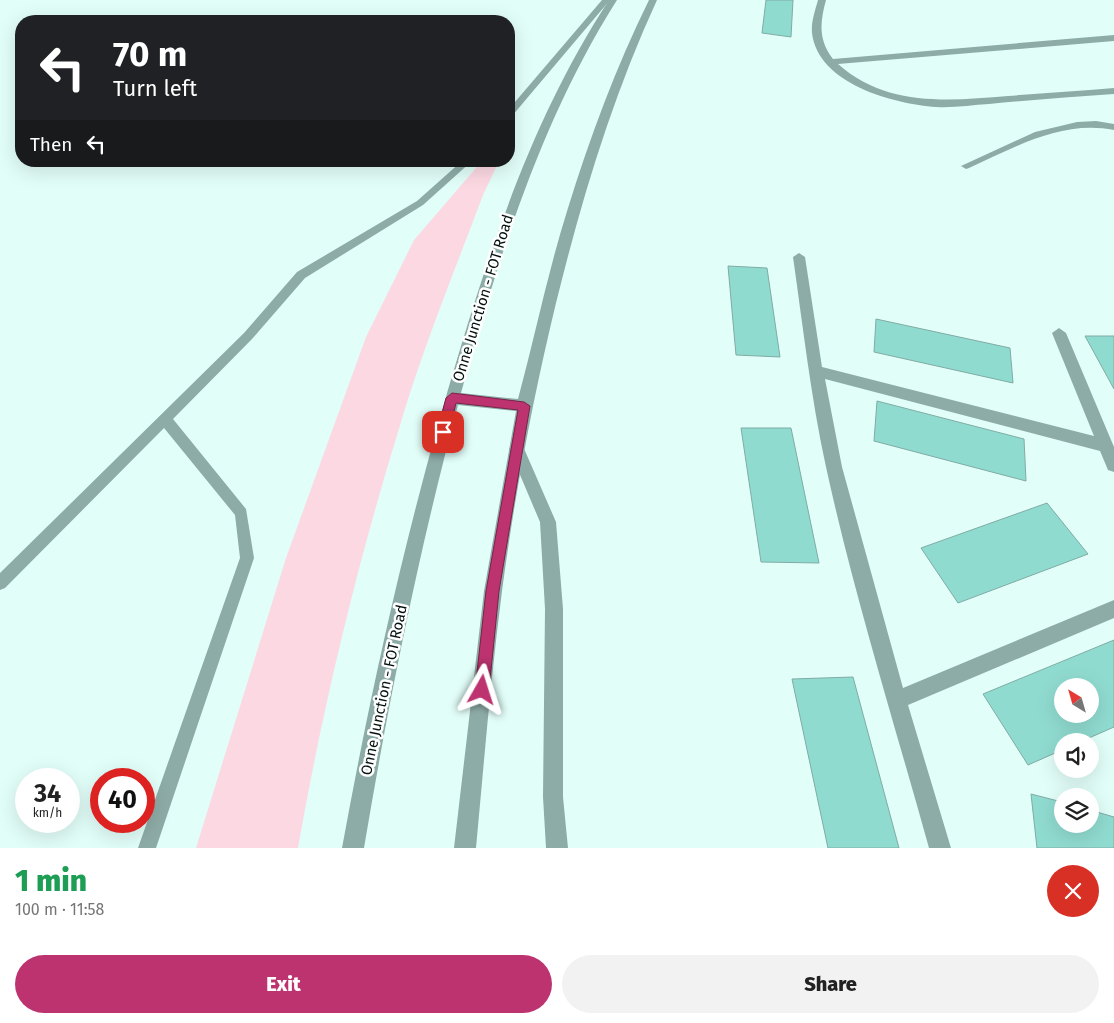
<!DOCTYPE html>
<html lang="en">
<head>
<meta charset="utf-8">
<style>
  :root { --surface:#fff; --page:#f2f2f2; --text:#222; --muted:#767676; --accent:#bc3370 }
  body { margin:0; font-family:"Fira Sans",sans-serif; background:var(--page); color:var(--text); height:100vh; display:flex; flex-direction:column; font-size:19px; white-space:nowrap }
  * { box-sizing:border-box; margin:0 }
  p { font-size:16px; color:var(--muted) }
  .icon { flex:none; width:28px; height:28px; fill:none; stroke:currentColor; stroke-width:2; stroke-linecap:round; stroke-linejoin:round }
  .map { position:relative; height:848px; overflow:hidden }
  .side { display:flex; flex-direction:column; background:var(--surface); flex:1 }
  .side>* { flex:none }
  .banner { position:absolute; left:15px; top:15px; width:500px; height:152px; border-radius:20px; box-shadow:0 5px 20px #0002; background:#202124; color:#fff; overflow:hidden }
  .needle { width:32px; rotate:323deg }
  .tools { position:absolute; left:1054px; top:678px; display:grid; gap:10px }
  .tools a { display:grid; place-items:center; width:45px; height:45px; border-radius:50%; background:var(--surface); box-shadow:0 5px 20px #0002; font-size:25px }
  .speed { position:absolute; left:15px; top:768px; display:flex; gap:10px; font-size:25px; font-weight:700; text-align:center }
  .speed>* { display:grid; place-content:center; width:65px; height:65px; border-radius:50%; background:var(--surface); box-shadow:0 5px 20px #0002; line-height:1 }
  .speed small { font-size:12px; font-weight:400 }
  .speed .limit { border:8px solid #d22; background:#fff; color:#111 }
  .pin { position:absolute; display:grid; place-items:center; width:42px; height:42px; color:#fff; margin:-21px; border-radius:10px; box-shadow:0 2px 8px #0006 }
  .me { position:absolute; width:55px; margin:-28px; rotate:6deg; stroke-linejoin:round; filter:drop-shadow(0 0 4px #0008) }
  .turn { display:flex; align-items:center; gap:18px; height:105px; padding:0 15px; font-size:22px }
  .turn .icon { width:65px; height:65px; stroke-width:2.5 }
  .turn b { display:block; font-size:35px; line-height:42px }
  .then { display:flex; align-items:center; height:48px; padding:0 15px; background:#0003; gap:10px; font-size:19px }
  .round { display:grid; place-items:center; flex:none; width:52px; height:52px; border-radius:26px; background:var(--page) }
  .headline { display:flex; align-items:center; justify-content:space-between; height:85px; padding:0 15px }
  h1 { font-size:30px; font-weight:800; line-height:38px; color:#1e9e55 }
  .action { display:flex; gap:10px; margin-top:auto; padding:10px 15px }
  .action a { flex:1; height:58px; border-radius:30px; background:var(--accent); color:#fff; font-size:20px; font-weight:800; line-height:58px; text-align:center }
  .action a+a { background:var(--page); color:var(--text) }
  .map>svg:first-child { display:block }
</style>
</head>
<body>
<div class="map">
<svg width="1114" height="848" viewBox="0 0 1114 848">
  <rect width="100%" height="100%" fill="#e2fef9"/>
  <path fill="#fcd8e3" d="M 482,161 L 499,161 L 483,195 C 455,270 424,345 401,422 C 358,561 323,705 298,848 L 196,848 L 286,558 L 366,337 L 414,240 Z"/>
  <path fill="#90dbd0" stroke="#7faca4" fill-rule="evenodd" d="M 766,0 L 793,0 L 791,37 L 762,33 Z
    M 728,266 L 767,268 L 780,357 L 736,355 Z
    M 876,319 L 1010,348 L 1013,383 L 874,352 Z
    M 1085,336 L 1114,336 L 1114,389 Z
    M 877,401 L 1024,439 L 1026,481 L 874,441 Z
    M 741,428 L 791,428 L 819,563 L 761,562 Z
    M 1047,503 L 1088,554 L 958,603 L 921,548 Z
    M 1114,640 L 1114,727 L 1082,741 L 1062,741 L 1062,750 L 1028,765 L 983,694 ZM 1062,686 L 1090,686 L 1090,714 L 1062,714 Z
    M 853,677 L 899,848 L 828,848 L 792,679 Z
    M 1031,794 L 1062,802 L 1062,824 L 1090,824 L 1090,810 L 1114,817 L 1114,848 L 1037,848 Z"/>
  <g fill="none" stroke-linecap="round" stroke-linejoin="round">
    <path fill="#8eaca7" fill-rule="evenodd" d="M 602,0 L 610,0 L 512,116 L 509,117 L 509,109 Z
      M 1096,121 L 1114,124 L 1114,130 C 1061,120 1016,147 969,168 L 966,169 L 961,166 L 1035,132 L 1077,122 Z
      M 462,161 L 472,161 L 423,205 L 305,278 L 252,339 L 173,419 L 246,509 L 254,558 L 156,848 L 138,848 L 240,558 L 235,515 L 164,428 L 5,588 L 0,590 L 0,573 L 244,333 L 297,272 L 417,201 Z"/>
    <path fill="#8eaca7" fill-rule="evenodd" d="M 818,0 L 826,0 C 820,22 818,40 833,59 L 1114,35 L 1114,41 L 838,64 C 886,107 948,101 1008,96 C 1043,93 1079,91 1114,88 L 1114,94 C 1072,97 1031,100 989,104 C 972,105 954,108 936,107 C 894,104 818,84 812,33 C 811,22 815,11 818,0 Z
      M 799,253 L 805,257 L 822,367 L 1094,436 L 1052,333 L 1059,328 L 1066,333 L 1114,447 L 1114,472 L 1108,470 L 1100,451 L 825,379 L 842,467 L 903,688 L 1114,600 L 1114,618 L 908,705 L 951,848 L 929,848 C 894,722 854,595 826,467 C 811,398 803,327 793,257 Z
      M 517,442 L 522,444 L 556,522 L 563,609 L 563,797 L 568,848 L 546,848 L 543,797 L 545,609 L 540,522 L 509,449 L 512,444 Z"/>
    <path fill="#8eaca7" fill-rule="evenodd" d="M 609,0 L 617,0 C 541,120 499,256 461,393 L 518,399 C 535,336 548,271 568,208 C 590,137 616,67 649,0 L 657,0 C 612,98 582,198 556,303 C 533,398 515,493 502,591 C 491,676 484,762 476,848 L 454,848 L 484,591 L 516,411 L 458,405 C 419,551 389,699 364,848 L 342,848 C 373,678 411,510 461,346 C 498,225 539,107 609,0 Z"/>
  </g>
  <path fill="#bc3370" stroke="#7a2149" d="M 452,393 L 524,402 L 530,406 L 499,591 L 489,690 L 487,695 L 482,697 L 477,695 L 475,690 L 486,591 L 518,410 L 456,403 L 449,432 L 443,437 L 437,432 L 446,398 Z"/>
  <g text-anchor="middle" stroke-width="5" stroke-linejoin="round" paint-order="stroke">
    <g font-size="15" fill="#02110e" stroke="#fff">
      <text transform="translate(483 298) rotate(-73)" y="5">Onne Junction - FOT Road</text>
      <text transform="translate(384 690) rotate(-78)" y="5">Onne Junction - FOT Road</text>
    </g>
  </g>
</svg>
<div class="tools">
<a><svg class="needle" viewBox="-14 -14 28 28"><path d="M0-13l5 13h-10z" fill="#e53935"/><path d="M0 13l5-13h-10z" fill="#767676"/></svg></a>
<a><svg class="icon" aria-label="sound" viewBox="0 0 24 24"><path d="M4 9h4l5-4v14l-5-4H4zM17 9q2 3 0 6"/></svg></a>
<a><svg class="icon" aria-label="layers" viewBox="0 0 24 24"><path d="M12 4l9 5-9 5-9-5zM3 14l9 5 9-5"/></svg></a>
</div>
<div class="speed"><div>34<small>km/h</small></div><div class="limit">40</div></div>
<div class="pin" style="left:443px;top:432px;background:#d93025"><svg class="icon" aria-label="arrive" viewBox="0 0 24 24"><path d="M6 21V4h12l-3 4 3 4H6"/></svg></div>
<svg class="me" style="left:482px;top:690px" viewBox="-20 -20 40 40"><path d="M0-17L14 15 0 8-14 15z" fill="#bc3370" stroke="#fff" stroke-width="4"/></svg>
<div class="banner">
<div class="turn"><svg class="icon" aria-label="left" viewBox="0 0 24 24"><path d="M17 20v-9H6M10 6l-5 5 5 5"/></svg><div><b>70 m</b>Turn left</div></div>
<div class="then">Then<svg class="icon" aria-label="left" viewBox="0 0 24 24"><path d="M17 20v-9H6M10 6l-5 5 5 5"/></svg></div>
</div>
</div>
<section class="side">
<div class="headline"><div><h1>1 min</h1><p>100 m · 11:58</p></div><a class="round" style="background:#d93025;color:#fff"><svg class="icon" aria-label="close" viewBox="0 0 24 24"><path d="M6 6l12 12M18 6L6 18"/></svg></a></div>
<div class="action"><a>Exit</a><a>Share</a></div>
</section>
</body>
</html>
